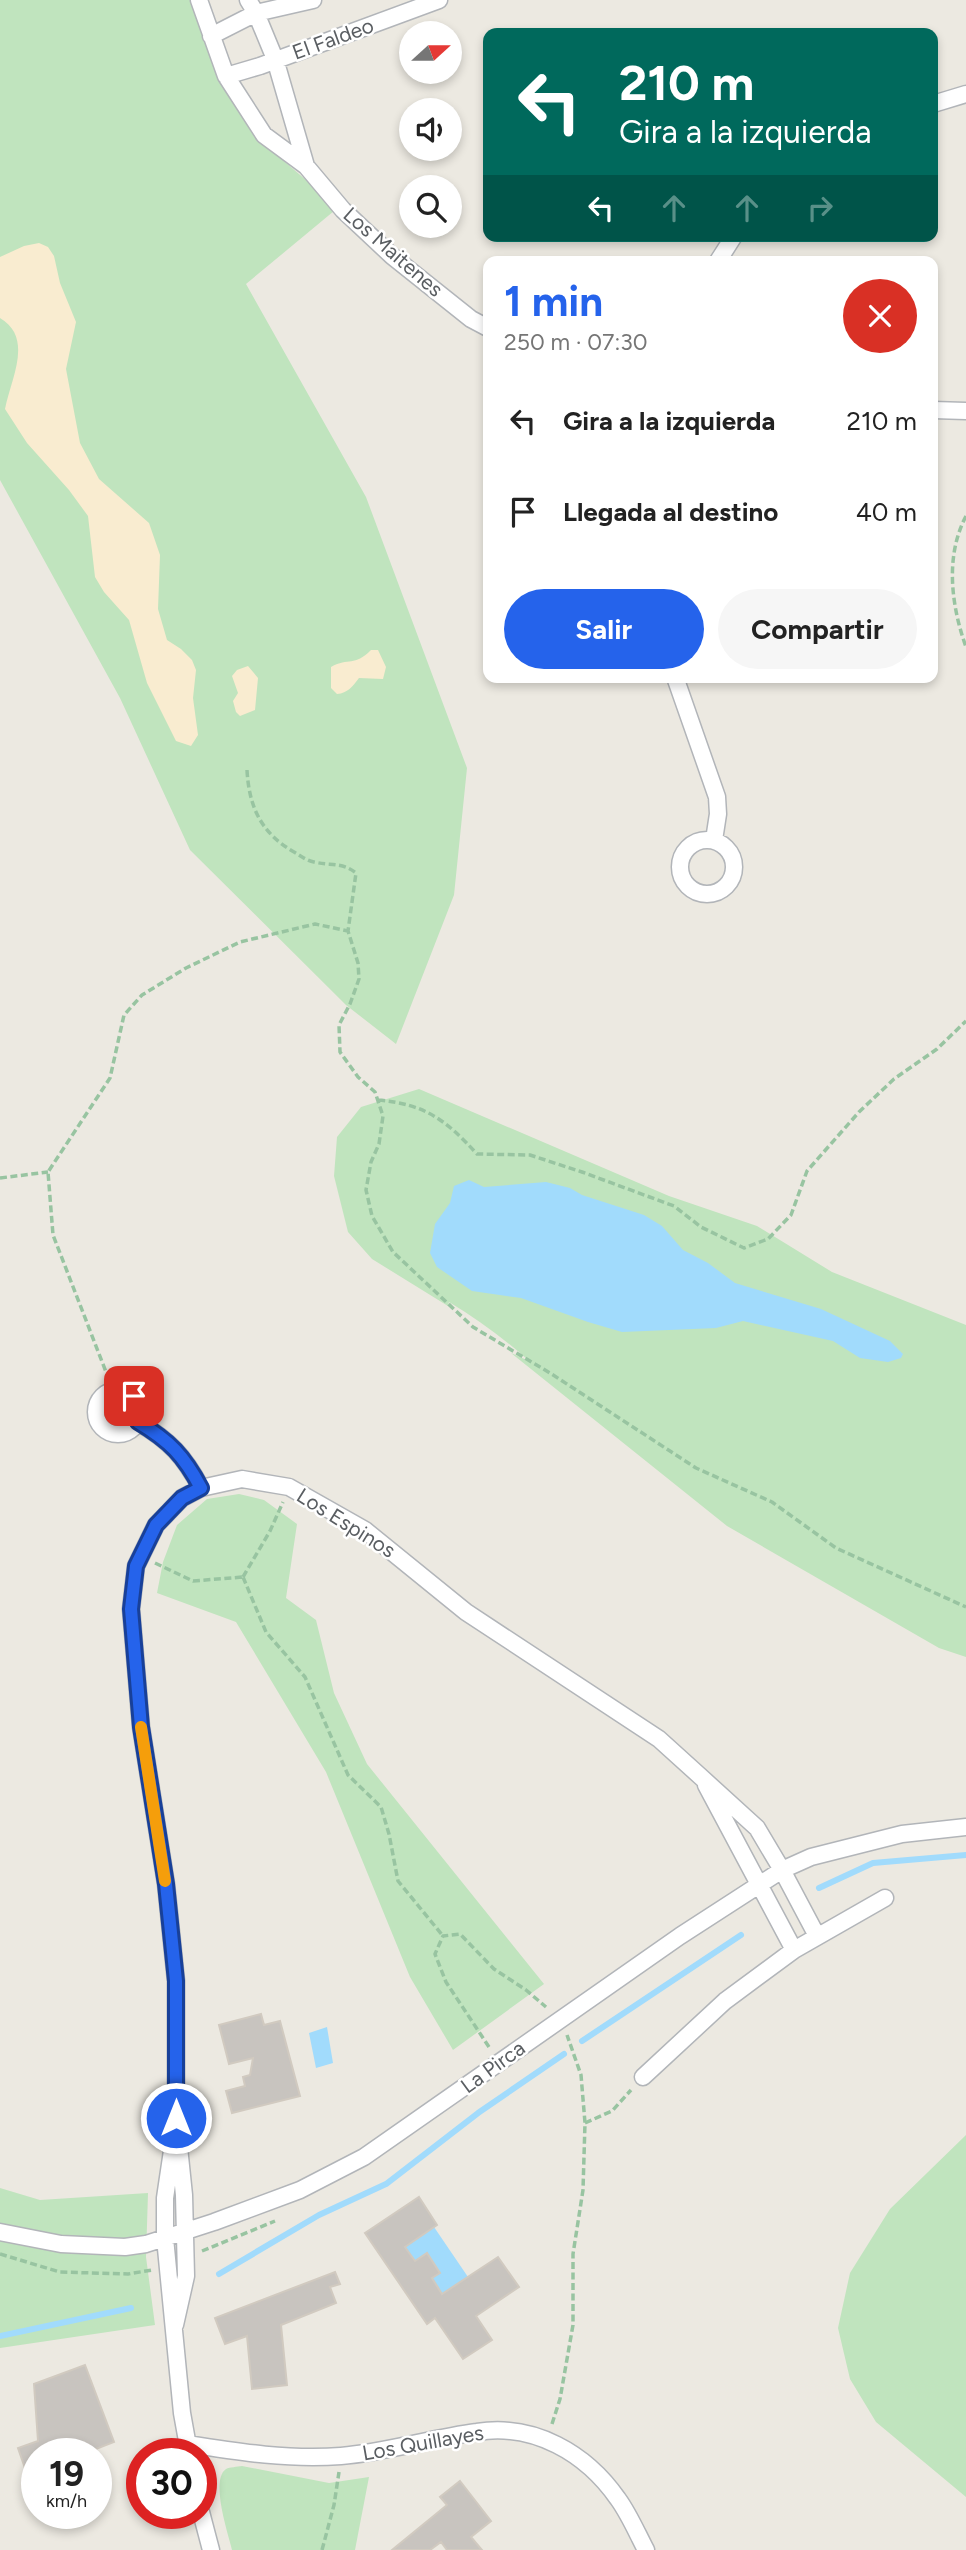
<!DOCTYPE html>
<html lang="es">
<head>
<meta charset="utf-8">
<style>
  :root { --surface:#fff; --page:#f6f6f6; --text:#222; --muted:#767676; --accent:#2563eb }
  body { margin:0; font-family:Figtree,sans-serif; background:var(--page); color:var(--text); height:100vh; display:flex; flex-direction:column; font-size:26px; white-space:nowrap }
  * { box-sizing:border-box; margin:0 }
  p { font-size:23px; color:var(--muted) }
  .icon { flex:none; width:38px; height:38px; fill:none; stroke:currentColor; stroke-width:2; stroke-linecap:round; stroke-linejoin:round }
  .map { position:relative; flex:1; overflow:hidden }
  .panel { position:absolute; left:483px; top:256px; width:455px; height:427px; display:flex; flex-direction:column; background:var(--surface); border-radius:14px; box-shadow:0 4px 10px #0003 }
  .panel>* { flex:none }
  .top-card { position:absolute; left:483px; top:28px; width:455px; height:214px; border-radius:14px; box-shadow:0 4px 10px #0003; background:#00695c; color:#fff; overflow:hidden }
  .needle { width:46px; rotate:69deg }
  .controls { position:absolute; left:399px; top:21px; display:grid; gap:14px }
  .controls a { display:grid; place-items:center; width:63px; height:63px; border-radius:50%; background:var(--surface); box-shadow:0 4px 10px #0003; font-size:35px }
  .speed { position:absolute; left:21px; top:2438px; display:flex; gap:14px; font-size:35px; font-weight:700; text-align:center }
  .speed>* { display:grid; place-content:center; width:91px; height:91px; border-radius:50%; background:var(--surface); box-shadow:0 4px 10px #0003; line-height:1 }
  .speed small { font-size:18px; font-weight:400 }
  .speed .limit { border:10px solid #d22; background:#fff; color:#111 }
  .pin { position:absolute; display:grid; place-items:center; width:60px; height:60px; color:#fff; margin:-30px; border-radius:14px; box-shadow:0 4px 10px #0006 }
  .me { position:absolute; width:77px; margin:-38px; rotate:0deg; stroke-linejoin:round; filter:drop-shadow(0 0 5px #0008) }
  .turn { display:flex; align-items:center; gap:24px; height:147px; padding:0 21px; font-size:32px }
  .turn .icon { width:91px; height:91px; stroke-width:2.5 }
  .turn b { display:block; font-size:49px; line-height:60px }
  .lanes { display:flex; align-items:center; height:66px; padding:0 21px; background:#0003; justify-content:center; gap:35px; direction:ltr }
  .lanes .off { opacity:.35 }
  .round { display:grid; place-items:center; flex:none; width:74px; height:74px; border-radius:37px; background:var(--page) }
  .overview { display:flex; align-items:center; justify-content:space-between; height:119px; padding:0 21px }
  h1 { font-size:42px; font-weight:700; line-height:52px; color:var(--accent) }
  .action { display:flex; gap:14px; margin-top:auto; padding:14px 21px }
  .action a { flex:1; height:80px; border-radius:42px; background:var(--accent); color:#fff; font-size:28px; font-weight:700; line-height:80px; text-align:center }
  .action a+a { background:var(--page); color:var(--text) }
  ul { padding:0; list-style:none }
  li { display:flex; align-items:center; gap:21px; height:91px; padding:0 21px }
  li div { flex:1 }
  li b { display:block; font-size:26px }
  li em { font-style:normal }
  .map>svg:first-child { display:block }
</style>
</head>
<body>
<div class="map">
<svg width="966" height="2550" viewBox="0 0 966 2550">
  <rect width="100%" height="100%" fill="#ece9e1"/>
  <path fill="#c0e4be" d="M 0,0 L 198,0 L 232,99 L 285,162 L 335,205 L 334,211 L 246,284 L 366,497 L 467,768 L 454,895 L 396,1044 L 346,1005 L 190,850 L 120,698 L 0,480 Z
    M 419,1089 L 669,1196 L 757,1226 L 832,1272 L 966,1325 L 966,1657 L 939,1648 L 727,1526 L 511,1353 L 529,1361 C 505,1339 477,1319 449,1302 L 448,1306 L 372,1259 L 348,1232 L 334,1176 L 337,1137 L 361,1107 Z
    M 239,1494 L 264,1500 L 297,1524 L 286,1598 L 316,1620 L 334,1693 L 367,1764 L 544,1984 L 453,2050 L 410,1977 L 326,1772 L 236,1622 L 157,1593 L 163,1562 L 177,1525 L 207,1499 Z
    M 966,2135 L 966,2497 L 876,2422 L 850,2379 L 838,2328 L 850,2273 L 890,2209 Z
    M 0,2188 L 40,2200 L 148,2193 L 146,2257 L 155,2325 L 0,2348 Z
    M 242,2466 L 329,2483 L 369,2477 L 355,2550 L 232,2550 C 228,2533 210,2480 226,2469 C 230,2467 237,2467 242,2466 Z"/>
  <path fill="#f9ecd0" d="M 39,243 L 48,247 L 54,256 L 60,283 L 76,322 L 66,369 L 80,443 L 99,479 L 149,523 L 160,555 L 158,609 L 167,640 L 181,649 L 192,660 L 196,670 L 193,698 L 198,735 L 191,746 L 176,741 L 147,683 L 129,620 L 104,592 L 95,577 L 88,516 L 69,490 L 27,443 L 5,409 C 11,378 34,338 0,318 L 0,257 L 24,246 Z
    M 371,650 L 378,650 L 386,667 L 383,679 L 359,678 C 352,687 348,693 337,694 L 331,688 L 331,667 C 349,657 354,667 371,650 Z
    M 248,666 L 258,678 L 255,710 L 240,716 L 236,712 L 233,701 L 238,693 L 232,676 L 237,670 Z"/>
  <path fill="#a1dbfc" d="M 469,1180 L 484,1187 L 546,1182 L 570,1188 L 582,1195 L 644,1215 L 662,1226 L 683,1250 L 708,1263 L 735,1283 L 821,1309 L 890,1341 L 903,1354 L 901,1358 L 888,1362 L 860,1358 L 833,1341 L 743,1321 L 716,1328 L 622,1332 L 588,1322 L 521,1298 L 472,1291 L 437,1267 L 430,1253 L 435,1224 L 450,1203 L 454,1186 Z
    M 327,2027 L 333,2063 L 316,2068 L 309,2033 Z
    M 434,2227 L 468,2277 L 442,2294 L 432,2278 L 440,2272 L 428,2254 L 415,2261 L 405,2247 Z"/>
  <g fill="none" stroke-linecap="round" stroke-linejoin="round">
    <path stroke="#a1dbfc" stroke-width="6" d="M 819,1888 L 873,1863 L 966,1855
      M 582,2041 L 741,1935
      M 219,2274 L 319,2215 L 386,2184 L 478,2113 L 564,2054
      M 0,2336 L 131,2308"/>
  </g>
  <path fill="#c8c4bf" stroke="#d1cac0" stroke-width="2" d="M 261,2014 L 264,2025 L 280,2021 L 300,2096 L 232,2113 L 226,2091 L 245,2086 L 243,2077 L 250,2075 L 253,2058 L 229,2064 L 219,2025 Z
    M 419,2197 L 437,2225 L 405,2247 L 415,2261 L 427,2253 L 440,2273 L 432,2278 L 442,2294 L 498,2257 L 519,2287 L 476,2316 L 492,2340 L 463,2359 L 435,2318 L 427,2324 L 365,2233 Z
    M 335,2272 L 340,2284 L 330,2287 L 336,2303 L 281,2325 L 287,2385 L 252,2389 L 247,2336 L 225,2344 L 215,2318 Z
    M 85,2365 L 114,2442 L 83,2454 L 37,2454 L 37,2470 L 27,2474 L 18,2448 L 38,2441 L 34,2384 Z
    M 460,2481 L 491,2521 L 471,2537 L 482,2550 L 447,2550 L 441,2542 L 430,2550 L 392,2550 L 447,2505 L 440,2497 Z"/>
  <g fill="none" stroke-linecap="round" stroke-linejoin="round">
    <defs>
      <path id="minor" d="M 199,0 L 226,76 L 264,135 L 306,166 L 343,210 L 392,256 L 471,319 L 488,328
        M 248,0 L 256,13 L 275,59 L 306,166
        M 211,36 L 256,13 L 313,0
        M 226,76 L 260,66 L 439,0
        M 933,104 L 966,94
        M 718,261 L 734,236
        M 933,410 L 966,411
        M 675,677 L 717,797 L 718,814 L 714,840
        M680 867a27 27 0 1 1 54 0a27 27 0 1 1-54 0Z
        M96 1412a22 22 0 1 1 44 0a22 22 0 1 1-44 0Z
        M 138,1422 C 170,1441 184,1456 201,1488
        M 706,1785 L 794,1950
        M 643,2077 L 725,2001 L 794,1950 L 885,1898
        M 173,2144 L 165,2198 L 165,2238 L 182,2413 L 189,2452
        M 0,2232 L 61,2244 L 125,2247 L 146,2244 L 214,2222 L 300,2190 L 364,2157 L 680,1936 L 782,1870 L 811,1857 L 902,1834 L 966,1827
        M 175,2325 L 186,2276 L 184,2195 L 176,2118 L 176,1981 L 166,1884 L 141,1727 L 131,1609 L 136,1566 L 156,1525 L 182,1498 L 201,1488 L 242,1479 L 289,1487 L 365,1530 L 466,1612 L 659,1739 L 701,1777 L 757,1828 L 782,1870 L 817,1936
        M 188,2444 C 239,2452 289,2460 341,2456 C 388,2452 431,2438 477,2432 C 534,2423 586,2453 618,2499 C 629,2514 637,2533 646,2550
        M 201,2512 L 211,2550"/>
    </defs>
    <use href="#minor" stroke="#b2b5b9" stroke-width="19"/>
    <path stroke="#98c4a1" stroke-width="3.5" stroke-dasharray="7 3.5" stroke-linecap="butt" d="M 966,516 C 945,556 951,605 966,647
      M 247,770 C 249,807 261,833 294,852 C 301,856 307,861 314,862 C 331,866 342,862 356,873 L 348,931 L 358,963 L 359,979 L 350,1004 L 339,1025 L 340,1052 L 358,1077 L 375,1092 L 383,1116 L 379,1144 L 371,1162 L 366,1190 L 372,1216 L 393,1252 L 473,1327 L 550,1373 L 696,1468 L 772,1502 L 836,1548 L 966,1607
      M 378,1100 C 425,1104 446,1120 477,1154 L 530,1155 L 582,1172 L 674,1206 L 701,1227 L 744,1248 L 768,1239 L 791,1215 L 807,1171 L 859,1112 L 894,1079 L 937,1049 L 966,1021
      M 0,1178 L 48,1172
      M 113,1390 L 53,1235 L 48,1172 L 110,1078 L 124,1015 L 142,995 L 186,968 L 240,942 L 315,924 L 348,931
      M 155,1563 L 193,1581 L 243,1577
      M 243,1577 L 266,1632 L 305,1677 L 348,1775 L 381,1807 L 389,1834 L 398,1881 L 443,1936
      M 243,1577 L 270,1531 L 283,1502
      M 489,2047 L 446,1982 L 435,1954 L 443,1936 L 460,1934 L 494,1969 L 526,1990 L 546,2007
      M 585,2123 L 612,2111 L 631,2090
      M 202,2251 L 275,2221
      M 0,2254 L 60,2272 L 128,2274 L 152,2270
      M 552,2424 L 560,2399 L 573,2325 L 573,2254 L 583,2190 L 585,2123 L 581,2075 L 567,2035
      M 322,2550 L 334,2505 L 339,2472"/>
    <use href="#minor" stroke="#fff" stroke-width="16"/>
  </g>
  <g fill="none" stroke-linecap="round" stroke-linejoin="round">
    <defs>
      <path id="route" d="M 134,1396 L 140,1408 L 138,1422 C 170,1441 184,1456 201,1488 L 182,1498 L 156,1525 L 136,1566 L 131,1609 L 141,1727 L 166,1884 L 176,1981 L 176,2118"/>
    </defs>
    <use href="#route" stroke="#184099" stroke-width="18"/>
    <use href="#route" stroke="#2563eb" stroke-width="12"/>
    <path stroke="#f59e0b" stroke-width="12" d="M 141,1727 L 165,1881"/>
  </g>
  <g text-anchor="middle" stroke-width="5" stroke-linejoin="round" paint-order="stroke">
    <g font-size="21" fill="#5a5e62" stroke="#fff">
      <text transform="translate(333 39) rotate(-20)" y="7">El Faldeo</text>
      <text transform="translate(393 252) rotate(41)" y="7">Los Maitenes</text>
      <text transform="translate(346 1523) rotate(32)" y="7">Los Espinos</text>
      <text transform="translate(493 2067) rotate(-36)" y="7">La Pirca</text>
      <text transform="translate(423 2443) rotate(-10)" y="7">Los Quillayes</text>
    </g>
  </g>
</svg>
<div class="controls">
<a><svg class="needle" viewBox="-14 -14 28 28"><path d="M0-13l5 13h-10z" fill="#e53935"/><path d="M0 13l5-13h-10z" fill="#767676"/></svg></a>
<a><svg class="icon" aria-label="sound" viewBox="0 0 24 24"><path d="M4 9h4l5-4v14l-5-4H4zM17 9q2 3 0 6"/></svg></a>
<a><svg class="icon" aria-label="search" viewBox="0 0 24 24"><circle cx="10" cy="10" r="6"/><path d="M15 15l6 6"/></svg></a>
</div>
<div class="speed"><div>19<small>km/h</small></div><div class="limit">30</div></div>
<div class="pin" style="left:134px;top:1396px;background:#d93025"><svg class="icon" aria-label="arrive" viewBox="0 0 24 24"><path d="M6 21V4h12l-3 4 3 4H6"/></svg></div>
<svg class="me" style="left:176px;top:2118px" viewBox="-20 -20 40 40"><circle r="17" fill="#2563eb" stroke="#fff" stroke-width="3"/><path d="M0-11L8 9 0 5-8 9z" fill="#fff"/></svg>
<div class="top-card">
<div class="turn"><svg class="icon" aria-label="left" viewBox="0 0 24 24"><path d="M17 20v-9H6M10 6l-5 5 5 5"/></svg><div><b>210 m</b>Gira a la izquierda</div></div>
<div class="lanes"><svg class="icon" aria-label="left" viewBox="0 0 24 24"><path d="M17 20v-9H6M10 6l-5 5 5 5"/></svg><svg class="icon off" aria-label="ahead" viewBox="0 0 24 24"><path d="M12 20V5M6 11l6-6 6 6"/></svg><svg class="icon off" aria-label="ahead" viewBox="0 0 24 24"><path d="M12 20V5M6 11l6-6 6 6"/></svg><svg class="icon off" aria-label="right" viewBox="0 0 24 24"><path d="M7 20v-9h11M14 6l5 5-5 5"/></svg></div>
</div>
<section class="panel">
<div class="overview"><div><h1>1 min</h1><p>250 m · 07:30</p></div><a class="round" style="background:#d93025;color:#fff"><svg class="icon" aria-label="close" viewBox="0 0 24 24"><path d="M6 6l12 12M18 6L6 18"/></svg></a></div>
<ul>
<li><svg class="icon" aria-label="left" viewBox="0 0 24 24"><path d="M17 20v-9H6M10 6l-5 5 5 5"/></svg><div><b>Gira a la izquierda</b></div><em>210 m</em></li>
<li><svg class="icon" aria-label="arrive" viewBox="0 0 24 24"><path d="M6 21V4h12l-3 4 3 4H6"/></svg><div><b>Llegada al destino</b></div><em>40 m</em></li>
</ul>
<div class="action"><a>Salir</a><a>Compartir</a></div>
</section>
</div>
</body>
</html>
